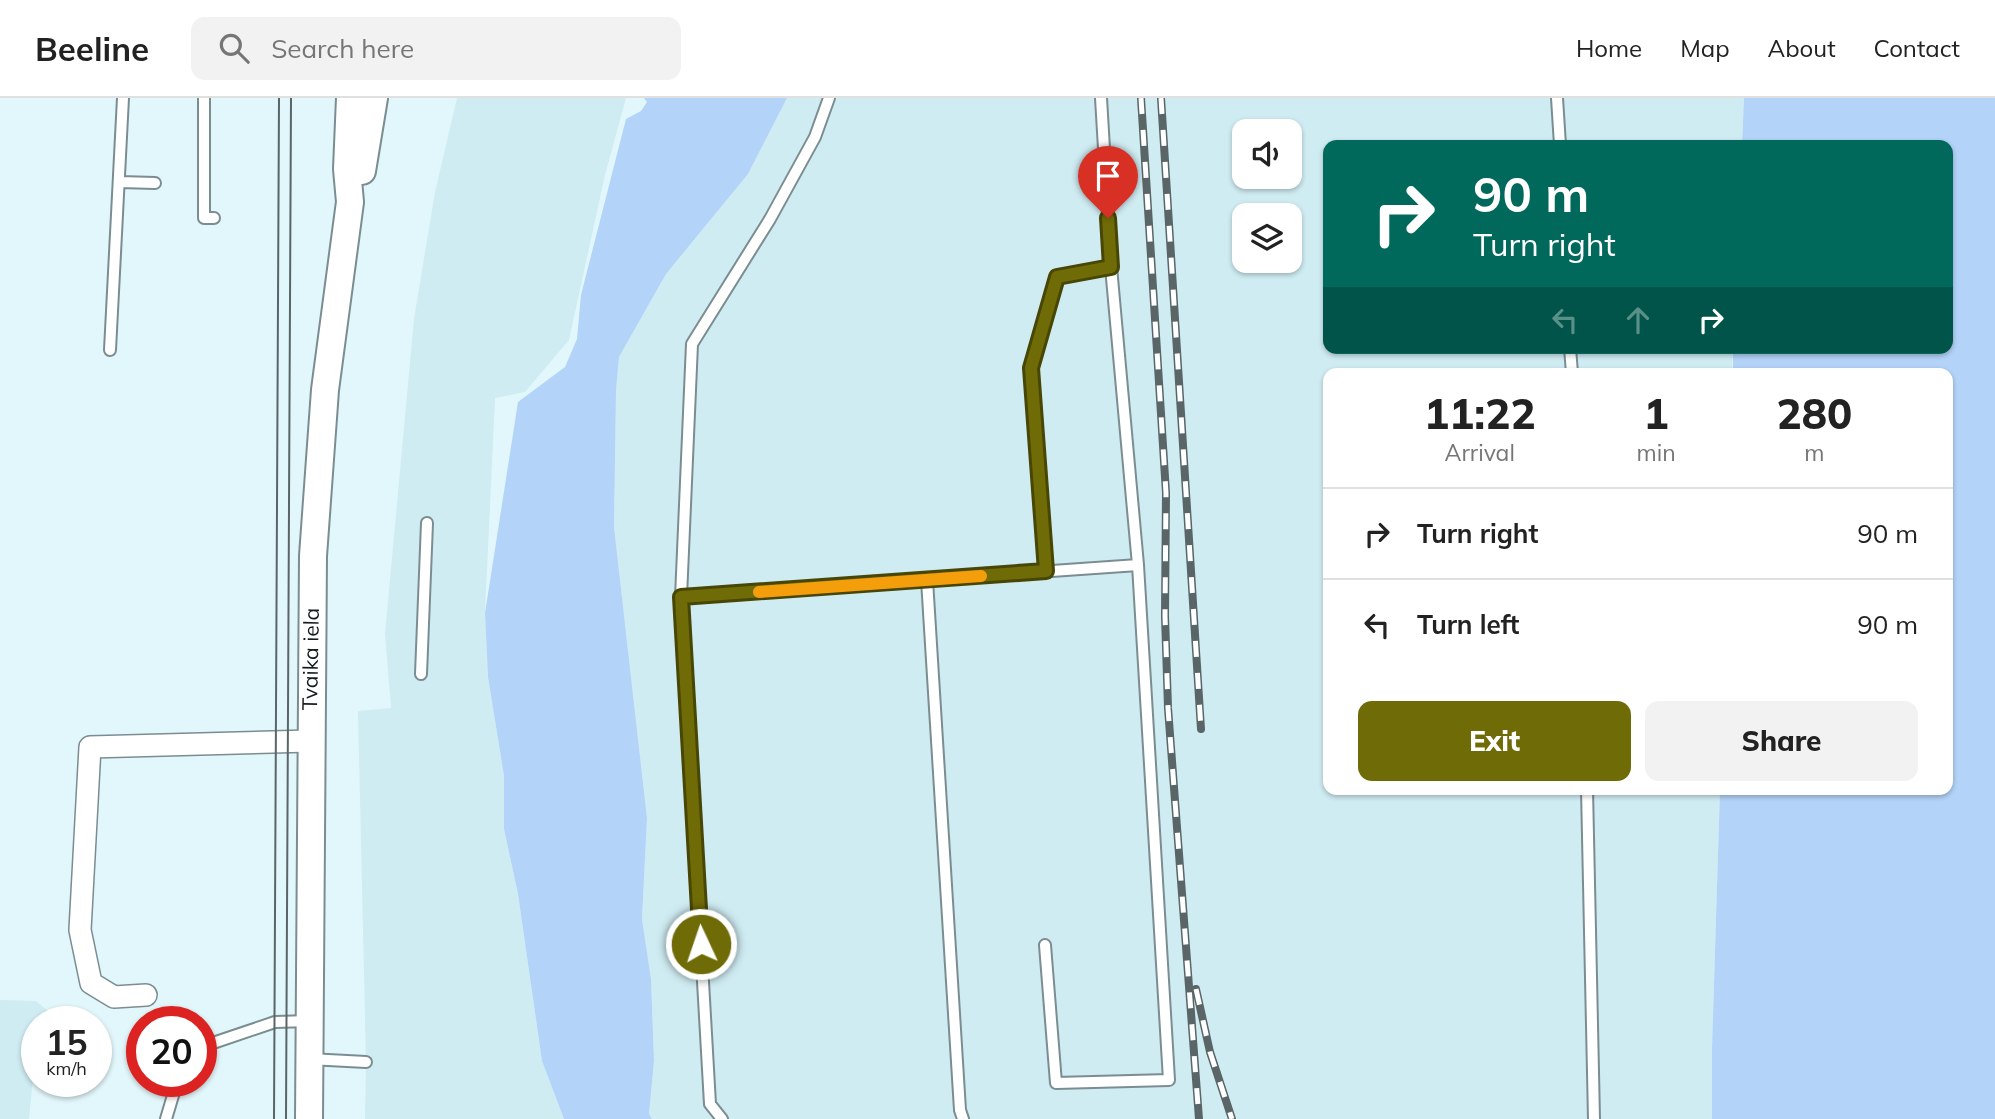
<!DOCTYPE html>
<html lang="en">
<head>
<meta charset="utf-8">
<style>
  :root { --surface:#fff; --page:#f2f2f2; --text:#222; --muted:#767676; --line:#e0e0e0; --accent:#6f6b07 }
  body { margin:0; font-family:Mulish,sans-serif; background:var(--page); color:var(--text); height:100vh; display:flex; flex-direction:column; font-size:26px; white-space:nowrap }
  * { box-sizing:border-box; margin:0 }
  p { font-size:23px; color:var(--muted) }
  .icon { flex:none; width:38px; height:38px; fill:none; stroke:currentColor; stroke-width:2; stroke-linecap:round; stroke-linejoin:round }
  .map { position:relative; flex:1; overflow:hidden }
  .drawer { position:absolute; left:1323px; top:270px; width:630px; height:427px; display:flex; flex-direction:column; background:var(--surface); border-radius:14px; box-shadow:0 2px 5px #0004 }
  .drawer>* { flex:none }
  .guide { position:absolute; left:1323px; top:42px; width:630px; height:214px; border-radius:14px; box-shadow:0 2px 5px #0004; background:#00695c; color:#fff; overflow:hidden }
  .fabs { position:absolute; left:1232px; top:21px; display:grid; gap:14px }
  .fabs a { display:grid; place-items:center; width:70px; height:70px; border-radius:14px; background:var(--surface); box-shadow:0 2px 5px #0004; font-size:35px }
  .speed { position:absolute; left:21px; top:908px; display:flex; gap:14px; font-size:35px; font-weight:700; text-align:center }
  .speed>* { display:grid; place-content:center; width:91px; height:91px; border-radius:50%; background:var(--surface); box-shadow:0 2px 5px #0004; line-height:1 }
  .speed small { font-size:18px; font-weight:400 }
  .speed .limit { border:10px solid #d22; background:#fff; color:#111 }
  .pin { position:absolute; display:grid; place-items:center; width:60px; height:60px; color:#fff; margin:-72px -30px; border-radius:50% 50% 50% 0; rotate:-45deg; box-shadow:0 0 7px #0007 }
  .pin .icon { rotate:45deg }
  .me { position:absolute; width:77px; margin:-38px; rotate:357deg; stroke-linejoin:round; filter:drop-shadow(0 0 5px #0008) }
  .turn { display:flex; align-items:center; gap:24px; height:147px; padding:0 35px; font-size:32px }
  .turn .icon { width:91px; height:91px; stroke-width:2.5 }
  .turn b { display:block; font-size:49px; line-height:60px }
  .lanes { display:flex; align-items:center; height:66px; padding:0 35px; background:#0003; justify-content:center; gap:35px; direction:ltr }
  .lanes .off { opacity:.35 }
  .eta { display:flex; justify-content:space-evenly; align-items:center; height:119px; text-align:center }
  .eta b { font-size:42px; font-weight:800; line-height:49px }
  .cta { display:flex; gap:14px; margin-top:auto; padding:14px 35px }
  .cta a { flex:1; height:80px; border-radius:14px; background:var(--accent); color:#fff; font-size:28px; font-weight:800; line-height:80px; text-align:center }
  .cta a+a { background:var(--page); color:var(--text) }
  ul { padding:0; list-style:none }
  li { display:flex; align-items:center; gap:21px; height:91px; padding:0 35px; border-top:2px solid var(--line) }
  li div { flex:1 }
  li b { display:block; font-size:26px }
  li em { font-style:normal }
  header { display:flex; align-items:center; gap:42px; box-sizing:border-box; height:98px; padding:0 35px; background:var(--surface); border-bottom:2px solid var(--line) }
  header strong { font-size:33px }
  nav { display:flex; gap:38px; margin-inline-start:auto; font-size:24px }
  .search { width:490px; height:63px; background:var(--page); display:flex; align-items:center; gap:18px; box-sizing:border-box; padding:0 24px; border-radius:14px; color:var(--muted); font-size:26px }
  .map>svg:first-child { display:block }
</style>
</head>
<body>
<header>
<strong>Beeline</strong>
<div class="search"><svg class="icon" aria-label="search" viewBox="0 0 24 24"><circle cx="10" cy="10" r="6"/><path d="M15 15l6 6"/></svg>Search here</div>
<nav><a>Home</a><a>Map</a><a>About</a><a>Contact</a></nav>
</header>
<div class="map">
<svg width="1995" height="1021" viewBox="0 0 1995 1021">
  <rect width="100%" height="100%" fill="#e2f7fb"/>
  <path fill="#cfecf2" fill-rule="evenodd" d="M 457,0 L 626,0 L 605,77 L 569,242 L 525,294 L 495,300 L 485,515 L 488,579 L 504,678 L 504,731 L 518,796 L 542,963 L 564,1021 L 365,1021 L 366,964 L 358,613 L 391,610 L 385,536 L 414,221 L 435,94 Z
    M 787,0 L 1744,0 L 1742,47 L 1328,47 L 1328,250 L 1733,250 L 1732,275 L 1328,275 L 1328,691 L 1720,691 L 1712,951 L 1712,1021 L 652,1021 L 649,1017 L 654,963 L 651,881 L 642,821 L 647,720 L 614,429 L 616,293 L 619,259 L 666,176 L 748,76 ZM 1244,33 L 1290,33 L 1290,79 L 1244,79 ZM 1244,117 L 1290,117 L 1290,163 L 1244,163 Z
    M 0,902 L 36,903 L 61,924 L 37,924 L 37,967 L 34,970 L 29,1021 L 0,1021 Z"/>
  <path fill="#b3d3f8" d="M 644,0 L 787,0 L 748,76 L 666,176 L 619,259 L 616,293 L 614,429 L 647,720 L 642,821 L 651,881 L 654,963 L 649,1016 L 652,1021 L 564,1021 L 542,963 L 518,796 L 504,731 L 504,678 L 488,579 L 485,515 L 518,304 L 565,269 L 577,241 L 581,197 L 626,21 L 641,13 L 647,4 Z
    M 1744,0 L 1995,0 L 1995,1021 L 1712,1021 L 1712,951 L 1720,691 L 1948,691 L 1948,275 L 1733,275 L 1733,250 L 1948,250 L 1948,47 L 1742,47 Z"/>
  <g fill="none" stroke-linecap="round" stroke-linejoin="round">
    <defs>
      <path id="service" d="M 204,0 L 204,120 L 214,120
        M 1557,0 L 1560,47
        M 120,84 L 155,85
        M 1570,250 L 1572,275
        M 110,252 L 123,0
        M 1046,473 L 1031,270 L 1057,179 L 1111,169
        M 927,482 L 960,1012 L 963,1021
        M 681,499 L 1138,467
        M 421,576 L 427,425
        M 1587,691 L 1594,1021
        M 1045,847 L 1056,985 L 1169,982 L 1138,467 L 1111,169 L 1101,0
        M 201,954 L 210,946 L 275,924 L 310,923
        M 309,961 L 366,964
        M 166,1021 L 177,984
        M 722,1021 L 710,1006 L 681,499 L 692,246 L 770,121 L 815,39 L 829,0"/>
      <path id="minor" d="M 146,897 L 114,899 L 91,885 L 80,832 L 90,649 L 310,643"/>
      <path id="tertiary" d="M 362,73 L 374,0
        M 309,1021 L 313,458 L 325,292 L 350,104 L 347,71 L 350,0"/>
    </defs>
    <use href="#service" stroke="#7b8d91" stroke-width="14"/>
    <use href="#minor" stroke="#7b8d91" stroke-width="24"/>
    <use href="#tertiary" stroke="#7b8d91" stroke-width="30"/>
    <use href="#service" stroke="#fff" stroke-width="10"/>
    <use href="#minor" stroke="#fff" stroke-width="21"/>
    <use href="#tertiary" stroke="#fff" stroke-width="26"/>
    <path stroke="#596567" stroke-width="2" d="M 274,1021 L 279,0
      M 286,1021 L 291,0"/>
    <defs>
      <path id="rail" d="M 1141,0 L 1166,395 L 1165,518 L 1168,610 L 1199,1021
        M 1161,0 L 1201,631
        M 1196,891 L 1210,954 L 1232,1021"/>
    </defs>
    <use href="#rail" stroke="#596567" stroke-width="8"/>
    <use href="#rail" stroke="#fff" stroke-width="5" stroke-dasharray="16" stroke-linecap="butt"/>
  </g>
  <g fill="none" stroke-linecap="round" stroke-linejoin="round">
    <defs>
      <path id="route" d="M 701,846 L 681,499 L 1046,473 L 1031,270 L 1057,179 L 1111,169 L 1108,120"/>
    </defs>
    <use href="#route" stroke="#484605" stroke-width="18"/>
    <use href="#route" stroke="#6f6b07" stroke-width="12"/>
    <path stroke="#f59e0b" stroke-width="12" d="M 759,494 L 981,478"/>
  </g>
  <g text-anchor="middle" stroke-width="5" stroke-linejoin="round" paint-order="stroke">
    <g font-size="21" fill="#131b1c" stroke="#fff">
      <text transform="translate(311 561) rotate(-89)" y="7">Tvaika iela</text>
    </g>
  </g>
</svg>
<div class="fabs">
<a><svg class="icon" aria-label="sound" viewBox="0 0 24 24"><path d="M4 9h4l5-4v14l-5-4H4zM17 9q2 3 0 6"/></svg></a>
<a><svg class="icon" aria-label="layers" viewBox="0 0 24 24"><path d="M12 4l9 5-9 5-9-5zM3 14l9 5 9-5"/></svg></a>
</div>
<div class="speed"><div>15<small>km/h</small></div><div class="limit">20</div></div>
<div class="pin" style="left:1108px;top:120px;background:#d93025"><svg class="icon" aria-label="arrive" viewBox="0 0 24 24"><path d="M6 21V4h12l-3 4 3 4H6"/></svg></div>
<svg class="me" style="left:701px;top:846px" viewBox="-20 -20 40 40"><circle r="17" fill="#6f6b07" stroke="#fff" stroke-width="3"/><path d="M0-11L8 9 0 5-8 9z" fill="#fff"/></svg>
<div class="guide">
<div class="turn"><svg class="icon" aria-label="right" viewBox="0 0 24 24"><path d="M7 20v-9h11M14 6l5 5-5 5"/></svg><div><b>90 m</b>Turn right</div></div>
<div class="lanes"><svg class="icon off" aria-label="left" viewBox="0 0 24 24"><path d="M17 20v-9H6M10 6l-5 5 5 5"/></svg><svg class="icon off" aria-label="ahead" viewBox="0 0 24 24"><path d="M12 20V5M6 11l6-6 6 6"/></svg><svg class="icon" aria-label="right" viewBox="0 0 24 24"><path d="M7 20v-9h11M14 6l5 5-5 5"/></svg></div>
</div>
<section class="drawer">
<div class="eta">
<div><b>11:22</b><p>Arrival</p></div>
<div><b>1</b><p>min</p></div>
<div><b>280</b><p>m</p></div>
</div>
<ul>
<li><svg class="icon" aria-label="right" viewBox="0 0 24 24"><path d="M7 20v-9h11M14 6l5 5-5 5"/></svg><div><b>Turn right</b></div><em>90 m</em></li>
<li><svg class="icon" aria-label="left" viewBox="0 0 24 24"><path d="M17 20v-9H6M10 6l-5 5 5 5"/></svg><div><b>Turn left</b></div><em>90 m</em></li>
</ul>
<div class="cta"><a>Exit</a><a>Share</a></div>
</section>
</div>
</body>
</html>
